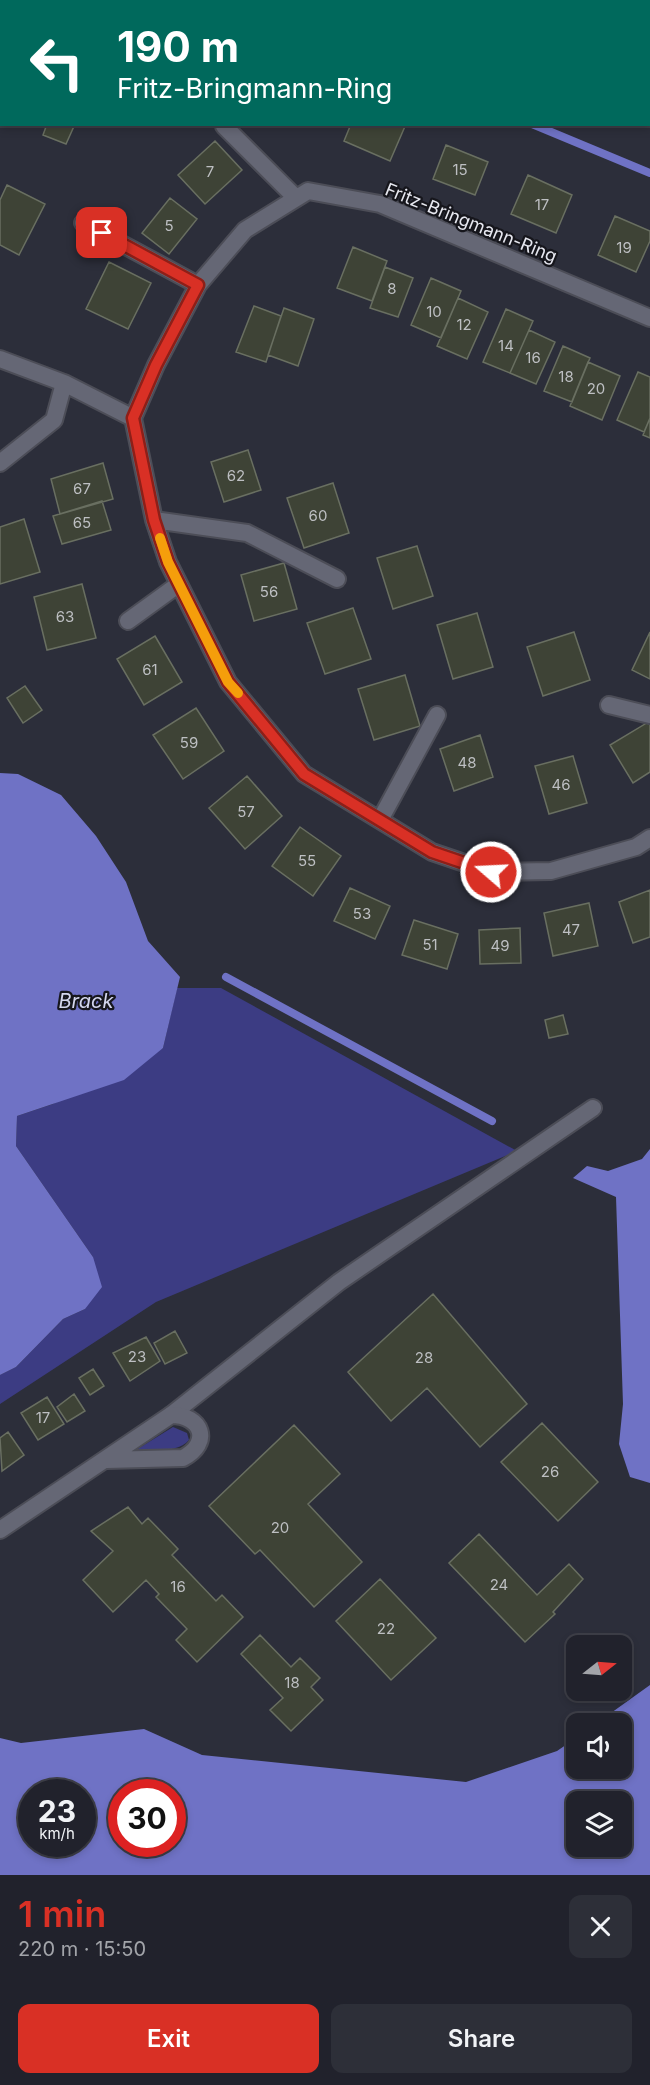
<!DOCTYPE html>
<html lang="en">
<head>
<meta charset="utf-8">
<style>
  :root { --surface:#21222c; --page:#2d2f38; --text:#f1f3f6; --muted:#a2a4a9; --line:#3e3f48; --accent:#d93025 }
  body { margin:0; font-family:Inter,sans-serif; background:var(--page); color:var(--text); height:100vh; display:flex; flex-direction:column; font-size:22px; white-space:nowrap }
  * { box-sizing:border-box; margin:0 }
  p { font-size:20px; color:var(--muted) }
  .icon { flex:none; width:33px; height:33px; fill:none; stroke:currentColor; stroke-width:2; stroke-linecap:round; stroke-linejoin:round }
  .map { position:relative; height:1875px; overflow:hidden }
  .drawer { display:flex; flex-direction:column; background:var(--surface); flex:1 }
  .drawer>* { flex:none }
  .hud { position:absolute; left:0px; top:0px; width:651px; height:126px; box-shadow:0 3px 9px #0003,0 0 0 2px var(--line); background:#00695c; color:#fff; overflow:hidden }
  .needle { width:39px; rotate:73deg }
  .buttons { position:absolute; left:566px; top:1635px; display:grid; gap:12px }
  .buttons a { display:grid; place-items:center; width:66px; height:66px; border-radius:12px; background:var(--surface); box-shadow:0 3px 9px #0003,0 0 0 2px var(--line); font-size:30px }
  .speed { position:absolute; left:18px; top:1779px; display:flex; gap:12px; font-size:30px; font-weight:700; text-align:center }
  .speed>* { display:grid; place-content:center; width:78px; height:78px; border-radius:50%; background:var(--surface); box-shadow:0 3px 9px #0003,0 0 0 2px var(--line); line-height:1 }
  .speed small { font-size:15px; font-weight:400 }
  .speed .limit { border:9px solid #d22; background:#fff; color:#111 }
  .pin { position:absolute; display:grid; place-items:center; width:51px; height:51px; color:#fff; margin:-26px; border-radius:12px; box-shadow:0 3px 9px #0006 }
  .me { position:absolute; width:66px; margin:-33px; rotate:289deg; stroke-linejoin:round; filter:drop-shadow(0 0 4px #0008) }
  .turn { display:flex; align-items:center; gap:21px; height:126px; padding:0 18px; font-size:27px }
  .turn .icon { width:78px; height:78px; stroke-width:2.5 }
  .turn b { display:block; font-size:42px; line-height:51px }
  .round { display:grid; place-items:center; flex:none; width:63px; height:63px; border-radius:12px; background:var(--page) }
  .summary { display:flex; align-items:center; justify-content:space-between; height:102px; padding:0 18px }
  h1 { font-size:36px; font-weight:600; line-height:45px; color:var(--accent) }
  .primary-button { display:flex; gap:12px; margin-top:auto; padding:12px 18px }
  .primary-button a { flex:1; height:69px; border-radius:12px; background:var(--accent); color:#fff; font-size:24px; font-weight:600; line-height:69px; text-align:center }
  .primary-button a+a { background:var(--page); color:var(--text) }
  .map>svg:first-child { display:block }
</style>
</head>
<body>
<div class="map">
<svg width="650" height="1875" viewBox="0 0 650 1875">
  <rect width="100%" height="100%" fill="#2c2e3a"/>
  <path fill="#3c3c83" d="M 177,988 L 221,988 L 517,1151 L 156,1302 L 0,1404 L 0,1375 L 16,1367 L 63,1319 L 85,1309 L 93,1257 L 16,1146 L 17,1116 L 53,1104 L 163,1048 Z
    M 173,1427 L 187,1433 L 189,1440 C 177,1454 153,1449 136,1450 Z"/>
  <path fill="#6f72c5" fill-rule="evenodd" d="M 0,773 L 18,774 L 61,795 L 96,836 L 126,882 L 148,941 L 180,977 L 163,1048 L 124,1080 L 17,1116 L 16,1146 L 93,1257 L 102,1287 L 85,1309 L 63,1319 L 16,1367 L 0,1375 Z
    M 650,1149 L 650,1483 L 630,1477 L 619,1444 L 623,1404 L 616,1197 L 573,1178 L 587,1166 L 608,1171 L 642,1159 Z
    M 650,1685 L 650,1875 L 0,1875 L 0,1738 L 21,1743 L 144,1729 L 202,1755 L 466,1782 L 557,1751 L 576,1738 L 576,1768 L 621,1768 L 621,1724 L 597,1723 ZM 32,1792 L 82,1792 L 82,1844 L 32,1844 ZM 122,1792 L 172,1792 L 172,1844 L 122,1844 ZM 576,1802 L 621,1802 L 621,1846 L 576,1846 Z"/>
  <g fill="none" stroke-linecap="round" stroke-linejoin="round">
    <path stroke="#6f72c5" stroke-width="8" d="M 227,0 L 230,2
      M 532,124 L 650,173
      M 226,977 L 492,1121"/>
  </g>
  <path fill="#3e4336" stroke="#696f61" stroke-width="1.5" d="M 55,0 L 113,0 L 111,2 Z
    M 2,46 L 2,75 L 0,74 Z
    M 47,124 L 75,124 L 66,144 L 43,135 Z
    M 351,124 L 406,124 L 390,161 L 344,141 Z
    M 215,141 L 242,170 L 205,204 L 178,175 Z
    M 446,145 L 488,162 L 475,195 L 433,179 Z
    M 528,175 L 572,195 L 556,233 L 511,214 Z
    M 7,185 L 45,204 L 19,255 L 0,245 L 0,200 Z
    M 170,198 L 197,219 L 169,254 L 142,233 Z
    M 615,216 L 650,231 L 650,241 L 636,272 L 598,255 Z
    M 353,247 L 387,261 L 372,301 L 337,288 Z
    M 109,262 L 151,283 L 128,329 L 86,309 Z
    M 385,267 L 413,278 L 398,317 L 370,308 Z
    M 431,278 L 461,291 L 441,338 L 411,325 Z
    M 458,298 L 488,312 L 467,359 L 437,346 Z
    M 254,306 L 281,316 L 266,362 L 236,352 Z
    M 284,308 L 314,319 L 298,366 L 268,355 Z
    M 506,309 L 533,321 L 510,373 L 483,362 Z
    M 529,330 L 555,342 L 536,384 L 510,373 Z
    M 563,346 L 590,358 L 572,402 L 544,391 Z
    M 588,362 L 620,376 L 602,420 L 570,406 Z
    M 638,372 L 650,377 L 650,418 L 644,432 L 617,420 Z
    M 650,418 L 650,438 L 643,435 Z
    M 248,450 L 261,490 L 224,502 L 211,462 Z
    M 103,463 L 113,499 L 60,514 L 51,479 Z
    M 333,483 L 349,533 L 304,548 L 287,498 Z
    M 102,501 L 111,530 L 62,544 L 53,516 Z
    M 24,519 L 40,572 L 0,584 L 0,527 Z
    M 417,546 L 433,596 L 393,609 L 377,558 Z
    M 284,563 L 297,609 L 254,621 L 241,575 Z
    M 82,584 L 96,638 L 47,650 L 34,597 Z
    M 353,608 L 371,659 L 325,674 L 307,623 Z
    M 477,613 L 493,667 L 453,679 L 437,625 Z
    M 574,632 L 590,680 L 543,696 L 527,647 Z
    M 650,632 L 650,679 L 632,670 Z
    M 155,636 L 182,682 L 144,705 L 117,659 Z
    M 405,675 L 420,726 L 374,740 L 358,689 Z
    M 25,686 L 42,710 L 23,723 L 7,698 Z
    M 196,708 L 224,751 L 183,779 L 153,735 Z
    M 650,721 L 650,772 L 633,783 L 610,745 Z
    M 480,735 L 493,777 L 454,791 L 440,749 Z
    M 573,756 L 587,803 L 549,814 L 535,766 Z
    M 247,776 L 282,816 L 245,849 L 209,808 Z
    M 300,827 L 341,856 L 313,896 L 272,866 Z
    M 350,888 L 390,906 L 375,939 L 334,921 Z
    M 650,890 L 650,937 L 633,943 L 619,902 Z
    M 589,903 L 598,946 L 553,956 L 544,913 Z
    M 414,920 L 458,934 L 447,969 L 402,955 Z
    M 520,928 L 521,963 L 480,964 L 479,930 Z
    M 563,1015 L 568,1034 L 549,1038 L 545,1020 Z
    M 433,1294 L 527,1404 L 480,1447 L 427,1388 L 391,1421 L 348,1372 Z
    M 175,1331 L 187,1353 L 165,1364 L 154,1343 Z
    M 146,1337 L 160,1361 L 130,1381 L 113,1353 Z
    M 93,1369 L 104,1386 L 90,1395 L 79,1378 Z
    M 74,1394 L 85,1411 L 67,1422 L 57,1407 Z
    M 47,1397 L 64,1424 L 38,1440 L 21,1413 Z
    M 542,1423 L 598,1482 L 558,1521 L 501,1462 Z
    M 294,1425 L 340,1474 L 308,1504 L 362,1562 L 314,1607 L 260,1550 L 255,1554 L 209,1506 Z
    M 8,1432 L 24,1455 L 2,1471 L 0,1438 Z
    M 128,1507 L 142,1524 L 148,1518 L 178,1549 L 172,1555 L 216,1601 L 222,1595 L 243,1617 L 197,1662 L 176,1640 L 187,1629 L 156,1597 L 159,1594 L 146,1580 L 113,1612 L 83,1580 L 113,1551 L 91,1531 Z
    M 479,1534 L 537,1595 L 569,1564 L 583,1579 L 553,1612 L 555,1614 L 525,1642 L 449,1563 Z
    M 380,1579 L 436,1638 L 391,1680 L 336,1621 Z
    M 260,1635 L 291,1667 L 300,1658 L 320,1678 L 311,1687 L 323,1700 L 291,1731 L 270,1710 L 283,1698 L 241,1654 Z"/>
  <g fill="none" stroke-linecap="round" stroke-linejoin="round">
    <defs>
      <path id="service" d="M 171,1415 L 339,1282 L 593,1108"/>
      <path id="minor" d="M 579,0 L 582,2
        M 637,2 L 637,0
        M 650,28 L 650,29
        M 224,126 L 296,198
        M 83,223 L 198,285
        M 650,318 L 380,204 L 308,191 L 245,230 L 198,285 L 156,365 L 133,418 L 154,520 L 168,562 L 228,682 L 304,774 L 432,852 L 491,872 L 551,871 L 636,847 L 650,838
        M 0,359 L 64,383 L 133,418
        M 0,463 L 54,420 L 64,383
        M 154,520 L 247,533 L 337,579
        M 128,621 L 179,584
        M 609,705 L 650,715
        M 380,820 L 437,715
        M 0,1530 L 171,1415 C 202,1415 212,1443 183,1458 L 106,1460"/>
    </defs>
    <use href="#service" stroke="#4c4d57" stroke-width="20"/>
    <use href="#minor" stroke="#4c4d57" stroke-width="20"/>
    <use href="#service" stroke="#656775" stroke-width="16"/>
    <use href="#minor" stroke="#656775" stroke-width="16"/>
  </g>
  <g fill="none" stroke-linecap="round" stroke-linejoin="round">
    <defs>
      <path id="route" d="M 102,233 L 198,285 L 156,365 L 133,418 L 154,520 L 168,562 L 228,682 L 304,774 L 432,852 L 491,872"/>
    </defs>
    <use href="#route" stroke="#8d1f18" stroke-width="15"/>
    <use href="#route" stroke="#d93025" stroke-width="10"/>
    <path stroke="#f59e0b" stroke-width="10" d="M 160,538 L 168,562 L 228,682 L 238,693"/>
  </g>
  <g text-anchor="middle" stroke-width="4.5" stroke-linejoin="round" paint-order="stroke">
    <g font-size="15" fill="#bdbfc2">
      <text x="460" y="175">15</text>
      <text x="210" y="177">7</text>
      <text x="542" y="210">17</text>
      <text x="169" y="231">5</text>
      <text x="624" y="253">19</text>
      <text x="392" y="294">8</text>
      <text x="434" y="317">10</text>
      <text x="464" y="330">12</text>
      <text x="506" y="351">14</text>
      <text x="533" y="363">16</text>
      <text x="566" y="382">18</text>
      <text x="596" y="394">20</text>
      <text x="236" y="481">62</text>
      <text x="82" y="494">67</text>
      <text x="318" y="521">60</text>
      <text x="82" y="528">65</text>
      <text x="269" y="597">56</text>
      <text x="65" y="622">63</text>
      <text x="150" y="675">61</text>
      <text x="189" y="748">59</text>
      <text x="467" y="768">48</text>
      <text x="561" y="790">46</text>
      <text x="246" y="817">57</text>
      <text x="307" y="866">55</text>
      <text x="362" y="919">53</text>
      <text x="571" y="935">47</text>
      <text x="430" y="950">51</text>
      <text x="500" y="951">49</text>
      <text x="137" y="1362">23</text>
      <text x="424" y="1363">28</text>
      <text x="43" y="1423">17</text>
      <text x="550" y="1477">26</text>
      <text x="280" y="1533">20</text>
      <text x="499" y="1590">24</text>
      <text x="178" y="1592">16</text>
      <text x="386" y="1634">22</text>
      <text x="292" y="1688">18</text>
    </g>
    <g font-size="18" fill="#e7e8f0" stroke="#16161c">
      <text transform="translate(471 223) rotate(22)" y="6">Fritz-Bringmann-Ring</text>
    </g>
    <g font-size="20" font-style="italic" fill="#d3d6ed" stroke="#16161c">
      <text x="86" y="1008">Brack</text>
    </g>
  </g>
</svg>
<div class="buttons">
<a><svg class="needle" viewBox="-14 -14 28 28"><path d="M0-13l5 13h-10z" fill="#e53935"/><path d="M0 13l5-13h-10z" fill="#a2a4a9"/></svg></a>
<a><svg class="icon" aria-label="sound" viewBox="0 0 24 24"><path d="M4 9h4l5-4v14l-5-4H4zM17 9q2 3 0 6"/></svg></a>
<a><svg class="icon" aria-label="layers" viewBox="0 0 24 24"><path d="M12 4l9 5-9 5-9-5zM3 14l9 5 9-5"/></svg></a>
</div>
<div class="speed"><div>23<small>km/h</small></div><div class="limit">30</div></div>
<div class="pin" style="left:102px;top:233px;background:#d93025"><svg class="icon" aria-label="arrive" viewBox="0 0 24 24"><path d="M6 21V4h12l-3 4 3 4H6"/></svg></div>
<svg class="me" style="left:491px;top:872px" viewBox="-20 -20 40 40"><circle r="17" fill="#d93025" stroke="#fff" stroke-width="3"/><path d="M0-11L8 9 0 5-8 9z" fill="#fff"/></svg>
<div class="hud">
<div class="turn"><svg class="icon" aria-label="left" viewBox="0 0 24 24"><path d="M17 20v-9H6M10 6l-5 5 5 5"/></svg><div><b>190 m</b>Fritz-Bringmann-Ring</div></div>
</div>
</div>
<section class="drawer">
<div class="summary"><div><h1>1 min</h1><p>220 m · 15:50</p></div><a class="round"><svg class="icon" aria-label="close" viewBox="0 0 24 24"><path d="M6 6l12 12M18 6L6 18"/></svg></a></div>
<div class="primary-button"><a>Exit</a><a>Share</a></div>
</section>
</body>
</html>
